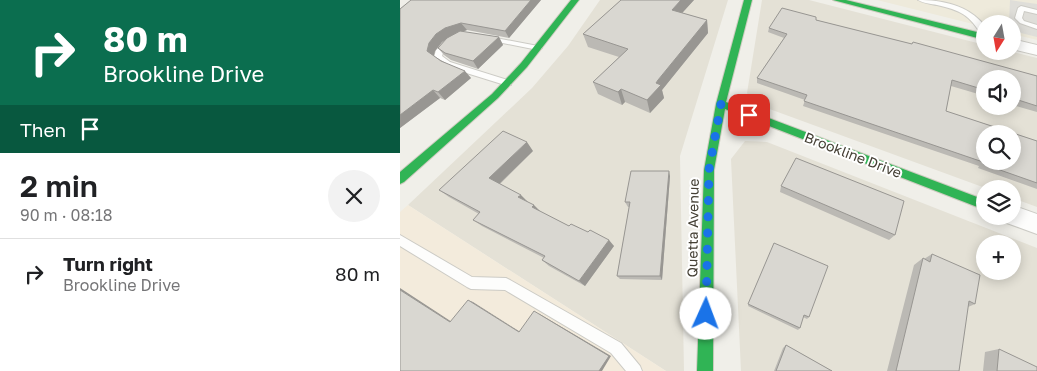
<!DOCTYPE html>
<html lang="en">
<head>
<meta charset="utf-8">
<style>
  :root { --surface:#fff; --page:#f2f2f2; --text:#202124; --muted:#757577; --line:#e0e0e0 }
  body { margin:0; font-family:"Golos Text",sans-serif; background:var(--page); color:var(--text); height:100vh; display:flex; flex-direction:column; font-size:19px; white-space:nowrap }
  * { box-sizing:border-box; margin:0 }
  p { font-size:16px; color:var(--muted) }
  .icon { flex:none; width:28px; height:28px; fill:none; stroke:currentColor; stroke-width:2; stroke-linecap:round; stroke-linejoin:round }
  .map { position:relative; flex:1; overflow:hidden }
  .details { display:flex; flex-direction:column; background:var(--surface); width:400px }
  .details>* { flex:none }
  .hud { background:#0b6e4f; color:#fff; overflow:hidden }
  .needle { width:32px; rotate:191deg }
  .tools { position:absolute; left:576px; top:15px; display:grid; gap:10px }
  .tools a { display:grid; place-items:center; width:45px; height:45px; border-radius:50%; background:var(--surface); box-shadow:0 2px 12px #0003; font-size:25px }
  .pin { position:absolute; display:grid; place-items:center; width:42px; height:42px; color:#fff; margin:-21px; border-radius:10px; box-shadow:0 2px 8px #0006 }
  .me { position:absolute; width:55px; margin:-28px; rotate:2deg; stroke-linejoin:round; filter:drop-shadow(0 0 4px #0008) }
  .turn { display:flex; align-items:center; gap:18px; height:105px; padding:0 20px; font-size:22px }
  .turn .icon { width:65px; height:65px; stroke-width:2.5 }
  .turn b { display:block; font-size:35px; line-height:42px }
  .then { display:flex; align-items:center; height:48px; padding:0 20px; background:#0003; gap:10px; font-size:19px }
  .round { display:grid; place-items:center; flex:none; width:52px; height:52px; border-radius:26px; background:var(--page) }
  .headline { display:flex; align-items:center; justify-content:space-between; height:85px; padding:0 20px }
  h1 { font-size:30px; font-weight:600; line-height:38px }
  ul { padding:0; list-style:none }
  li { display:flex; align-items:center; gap:15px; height:70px; padding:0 20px; border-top:1px solid var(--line) }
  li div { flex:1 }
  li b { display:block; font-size:19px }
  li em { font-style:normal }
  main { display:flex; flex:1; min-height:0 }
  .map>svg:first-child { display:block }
</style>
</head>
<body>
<main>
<section class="details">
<div class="hud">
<div class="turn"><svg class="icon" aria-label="right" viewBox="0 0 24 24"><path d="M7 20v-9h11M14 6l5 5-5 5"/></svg><div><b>80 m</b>Brookline Drive</div></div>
<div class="then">Then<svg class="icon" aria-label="arrive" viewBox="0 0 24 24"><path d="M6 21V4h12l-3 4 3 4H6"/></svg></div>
</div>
<div class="headline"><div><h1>2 min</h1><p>90 m · 08:18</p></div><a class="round"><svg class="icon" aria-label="close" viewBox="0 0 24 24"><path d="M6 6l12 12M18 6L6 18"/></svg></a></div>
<ul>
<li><svg class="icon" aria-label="right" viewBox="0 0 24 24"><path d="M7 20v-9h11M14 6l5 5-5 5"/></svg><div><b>Turn right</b><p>Brookline Drive</p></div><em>80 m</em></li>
</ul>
</section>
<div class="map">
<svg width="637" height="371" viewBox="0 0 637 371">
  <rect width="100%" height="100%" fill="#f0efe9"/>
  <path fill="#e4e1d6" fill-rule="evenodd" d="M 200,0 L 328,0 L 280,156 L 284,371 L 266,371 L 8,205 L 132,88 L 168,46 Z
    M 362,0 L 409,0 L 585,45 L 585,51 L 609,51 L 637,58 L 637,207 L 613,198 L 612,189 L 588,189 L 353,103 L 347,93 ZM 585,79 L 612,79 L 612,106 L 585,106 ZM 585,134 L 612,134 L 612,161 L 585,161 Z
    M 345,141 L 367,142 L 637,248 L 637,371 L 341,371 L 331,159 ZM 585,244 L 612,244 L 612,271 L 585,271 Z"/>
  <path fill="#f3ebdc" d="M 8,205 L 266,371 L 0,371 L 0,212 Z"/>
  <path fill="#eeeadb" d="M 477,0 L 637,0 L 637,40 L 613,34 L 612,24 L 585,24 L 585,27 Z"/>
  <path fill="#dfded9" d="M 610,0 L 637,4 L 637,37 L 613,31 L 612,24 L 609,24 Z"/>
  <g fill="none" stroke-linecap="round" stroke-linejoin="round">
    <defs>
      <path id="lane" d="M 518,0 C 542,0 568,5 584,25 L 585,36 L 582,36 C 570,15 560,10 537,5 C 531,4 523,3 518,0 Z
        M 621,6 L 637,10 L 637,14 L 624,11 L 622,18 L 624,21 L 637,25 L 637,29 L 620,23 L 615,18 L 618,8 Z
        M 85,36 L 138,46 L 142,48 L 138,50 L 88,40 L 85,40 Z
        M 48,39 L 51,39 L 55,41 L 43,53 L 42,56 L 50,62 L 111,81 L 111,85 L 105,85 L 44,66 L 34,57 L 36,50 Z
        M 0,235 L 72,277 L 106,278 L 110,280 L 221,343 L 240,366 L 242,371 L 226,371 L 211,353 L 105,290 L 71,289 L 67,287 L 0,246 Z"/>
      <path id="street" d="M 612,39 L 637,45 L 637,55 L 612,49 Z
        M 612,205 L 637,214 L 637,234 L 604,222 L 601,216 L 612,216 Z"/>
      <path id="fast" d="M 171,0 L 179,0 L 127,67 L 98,98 L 4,182 L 0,184 L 0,172 L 92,94 L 121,63 Z
        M 344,0 L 352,0 L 326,102 L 585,200 L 585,210 L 325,109 L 314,170 L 313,371 L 297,371 L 304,170 L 316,104 Z
        M 433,0 L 446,0 L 585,34 L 585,40 Z"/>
    </defs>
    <use href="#lane" stroke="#cccbc5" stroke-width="2"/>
    <use href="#street" stroke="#cccbc5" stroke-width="2"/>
    <use href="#fast" stroke="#cfccc0" stroke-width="2"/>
    <use href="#lane" fill="#fdfdfc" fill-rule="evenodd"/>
    <use href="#street" fill="#fdfdfc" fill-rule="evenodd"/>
    <use href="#fast" fill="#30b455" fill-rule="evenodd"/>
  </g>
  <path fill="#bbb9b4" d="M 11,0 L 141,0 L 109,38 L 67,30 L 62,32 L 99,37 L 103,45 L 78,69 L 51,60 L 44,55 L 38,48 L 45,39 L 42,42 L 35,51 L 34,56 L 71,78 L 45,100 L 40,98 L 0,128 L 0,9 Z
    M 221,0 L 294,0 L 282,13 L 307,20 L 308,33 L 262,90 L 264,98 L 250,113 L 225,102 L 222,105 L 198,94 L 193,82 L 219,57 L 188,47 L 183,34 Z
    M 416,20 L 637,76 L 637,112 L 612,105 L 612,79 L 585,79 L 585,96 L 551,86 L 546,111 L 637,141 L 637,189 L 578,168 L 579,166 L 403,106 L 405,100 L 357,83 L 357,78 L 384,38 L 368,32 L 369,28 Z
    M 133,151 L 100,184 L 128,202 L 140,212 L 169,226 L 214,246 L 185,286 L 149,266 L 142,260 L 144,258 L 82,226 L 73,220 L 79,214 L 49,197 L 39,190 Z
    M 270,176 L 262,280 L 220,279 L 217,276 L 229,207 L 228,207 L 225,202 Z
    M 381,186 L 495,235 L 489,240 L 380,192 Z
    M 374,243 L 409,317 L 407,319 L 403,317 L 400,328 L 398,330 L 348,306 Z
    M 532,254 L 575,304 L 568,307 L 559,371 L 487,371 L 514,265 L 523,258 L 524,259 Z
    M 386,345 L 432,371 L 374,371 L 383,348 Z
    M 599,349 L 637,371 L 583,371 L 585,352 Z"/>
  <path fill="#989692" d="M 131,0 L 141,0 L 109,38 L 105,31 Z
    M 281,0 L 294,0 L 273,23 L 272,10 Z
    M 307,20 L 308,33 L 262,90 L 264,98 L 250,113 L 247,100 L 258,80 Z
    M 61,23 L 67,30 L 51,36 L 42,42 L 35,51 L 33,58 L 27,51 L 29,43 L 36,34 L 45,28 Z
    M 99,37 L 103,45 L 78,69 L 73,61 Z
    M 65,71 L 71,78 L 45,100 L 38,92 Z
    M 221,89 L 225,102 L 222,105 L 218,92 Z
    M 33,90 L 40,98 L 0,128 L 0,115 Z
    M 127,142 L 133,151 L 97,186 L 89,178 Z
    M 269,171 L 270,176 L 262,280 L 260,276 Z
    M 121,195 L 128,202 L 118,197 Z
    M 134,205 L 141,212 L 132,207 Z
    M 209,240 L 214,246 L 185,286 L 179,281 Z
    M 0,288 L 55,324 L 50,322 L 0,290 Z
    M 68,300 L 73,302 L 122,333 L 119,332 Z
    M 138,313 L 211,356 L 202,371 L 199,371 Z"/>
  <path fill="#d9d7d1" stroke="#989692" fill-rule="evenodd" d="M 11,0 L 131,0 L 105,31 L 61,23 L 45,28 L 36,34 L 29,43 L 27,51 L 41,61 L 65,71 L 38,92 L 33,90 L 0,115 L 0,9 Z
    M 221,0 L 281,0 L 272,10 L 307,20 L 258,80 L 256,83 L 261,85 L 247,100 L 221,89 L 218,92 L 193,82 L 228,49 L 183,34 Z
    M 382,8 L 416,17 L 416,20 L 512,44 L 513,42 L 637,76 L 637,106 L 612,98 L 612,79 L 585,79 L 585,90 L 552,80 L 546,111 L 637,141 L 637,183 L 583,164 L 583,162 L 404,101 L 407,95 L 357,78 L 387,34 L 369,28 ZM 585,134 L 612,134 L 612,161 L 585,161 Z
    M 60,31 L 99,37 L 73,61 L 45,53 L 38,48 L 47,38 Z
    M 103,131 L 127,142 L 89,178 L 121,195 L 118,197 L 134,205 L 132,207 L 169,226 L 171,224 L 188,232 L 190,230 L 209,240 L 179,281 L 142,260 L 145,256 L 73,220 L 80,212 L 39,190 Z
    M 396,158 L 504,201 L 495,235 L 381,186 Z
    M 231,171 L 269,171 L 260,276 L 217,276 L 230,202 L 225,202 Z
    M 374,243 L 428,266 L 409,317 L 404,315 L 400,328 L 348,304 Z
    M 532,254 L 580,275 L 575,304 L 569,301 L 559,371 L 496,371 L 523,258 L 530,262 Z
    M 0,290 L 50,322 L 68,300 L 119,332 L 134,311 L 209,356 L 199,371 L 0,371 Z
    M 386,345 L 432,371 L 376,371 Z
    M 599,349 L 637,367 L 637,371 L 597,371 Z"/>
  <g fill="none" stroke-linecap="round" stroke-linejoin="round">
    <path stroke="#1a73e8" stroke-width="9" stroke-dasharray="0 16.2" d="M 306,314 L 309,170 L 321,104 L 349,115"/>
  </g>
  <g text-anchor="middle" stroke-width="4" stroke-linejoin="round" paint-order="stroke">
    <g font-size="14" fill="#454035" stroke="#fff">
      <text transform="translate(453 155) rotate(21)" y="5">Brookline Drive</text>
      <text transform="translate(293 228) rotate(-89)" y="5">Quetta Avenue</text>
    </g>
  </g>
</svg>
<div class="tools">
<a><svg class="needle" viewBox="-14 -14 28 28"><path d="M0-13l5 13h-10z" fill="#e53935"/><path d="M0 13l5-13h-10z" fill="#757577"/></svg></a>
<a><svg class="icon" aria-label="sound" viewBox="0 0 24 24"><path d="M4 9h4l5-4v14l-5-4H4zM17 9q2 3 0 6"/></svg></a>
<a><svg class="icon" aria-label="search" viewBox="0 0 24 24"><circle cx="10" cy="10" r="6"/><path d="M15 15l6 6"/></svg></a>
<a><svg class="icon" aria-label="layers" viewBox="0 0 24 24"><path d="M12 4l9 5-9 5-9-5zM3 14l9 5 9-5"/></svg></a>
<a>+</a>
</div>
<div class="pin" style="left:349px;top:115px;background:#d93025"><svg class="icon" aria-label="arrive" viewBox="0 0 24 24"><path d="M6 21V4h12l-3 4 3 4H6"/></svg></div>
<svg class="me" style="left:306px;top:314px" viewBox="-20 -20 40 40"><circle r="19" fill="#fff"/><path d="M0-13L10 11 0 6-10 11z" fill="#1a73e8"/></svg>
</div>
</main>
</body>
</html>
